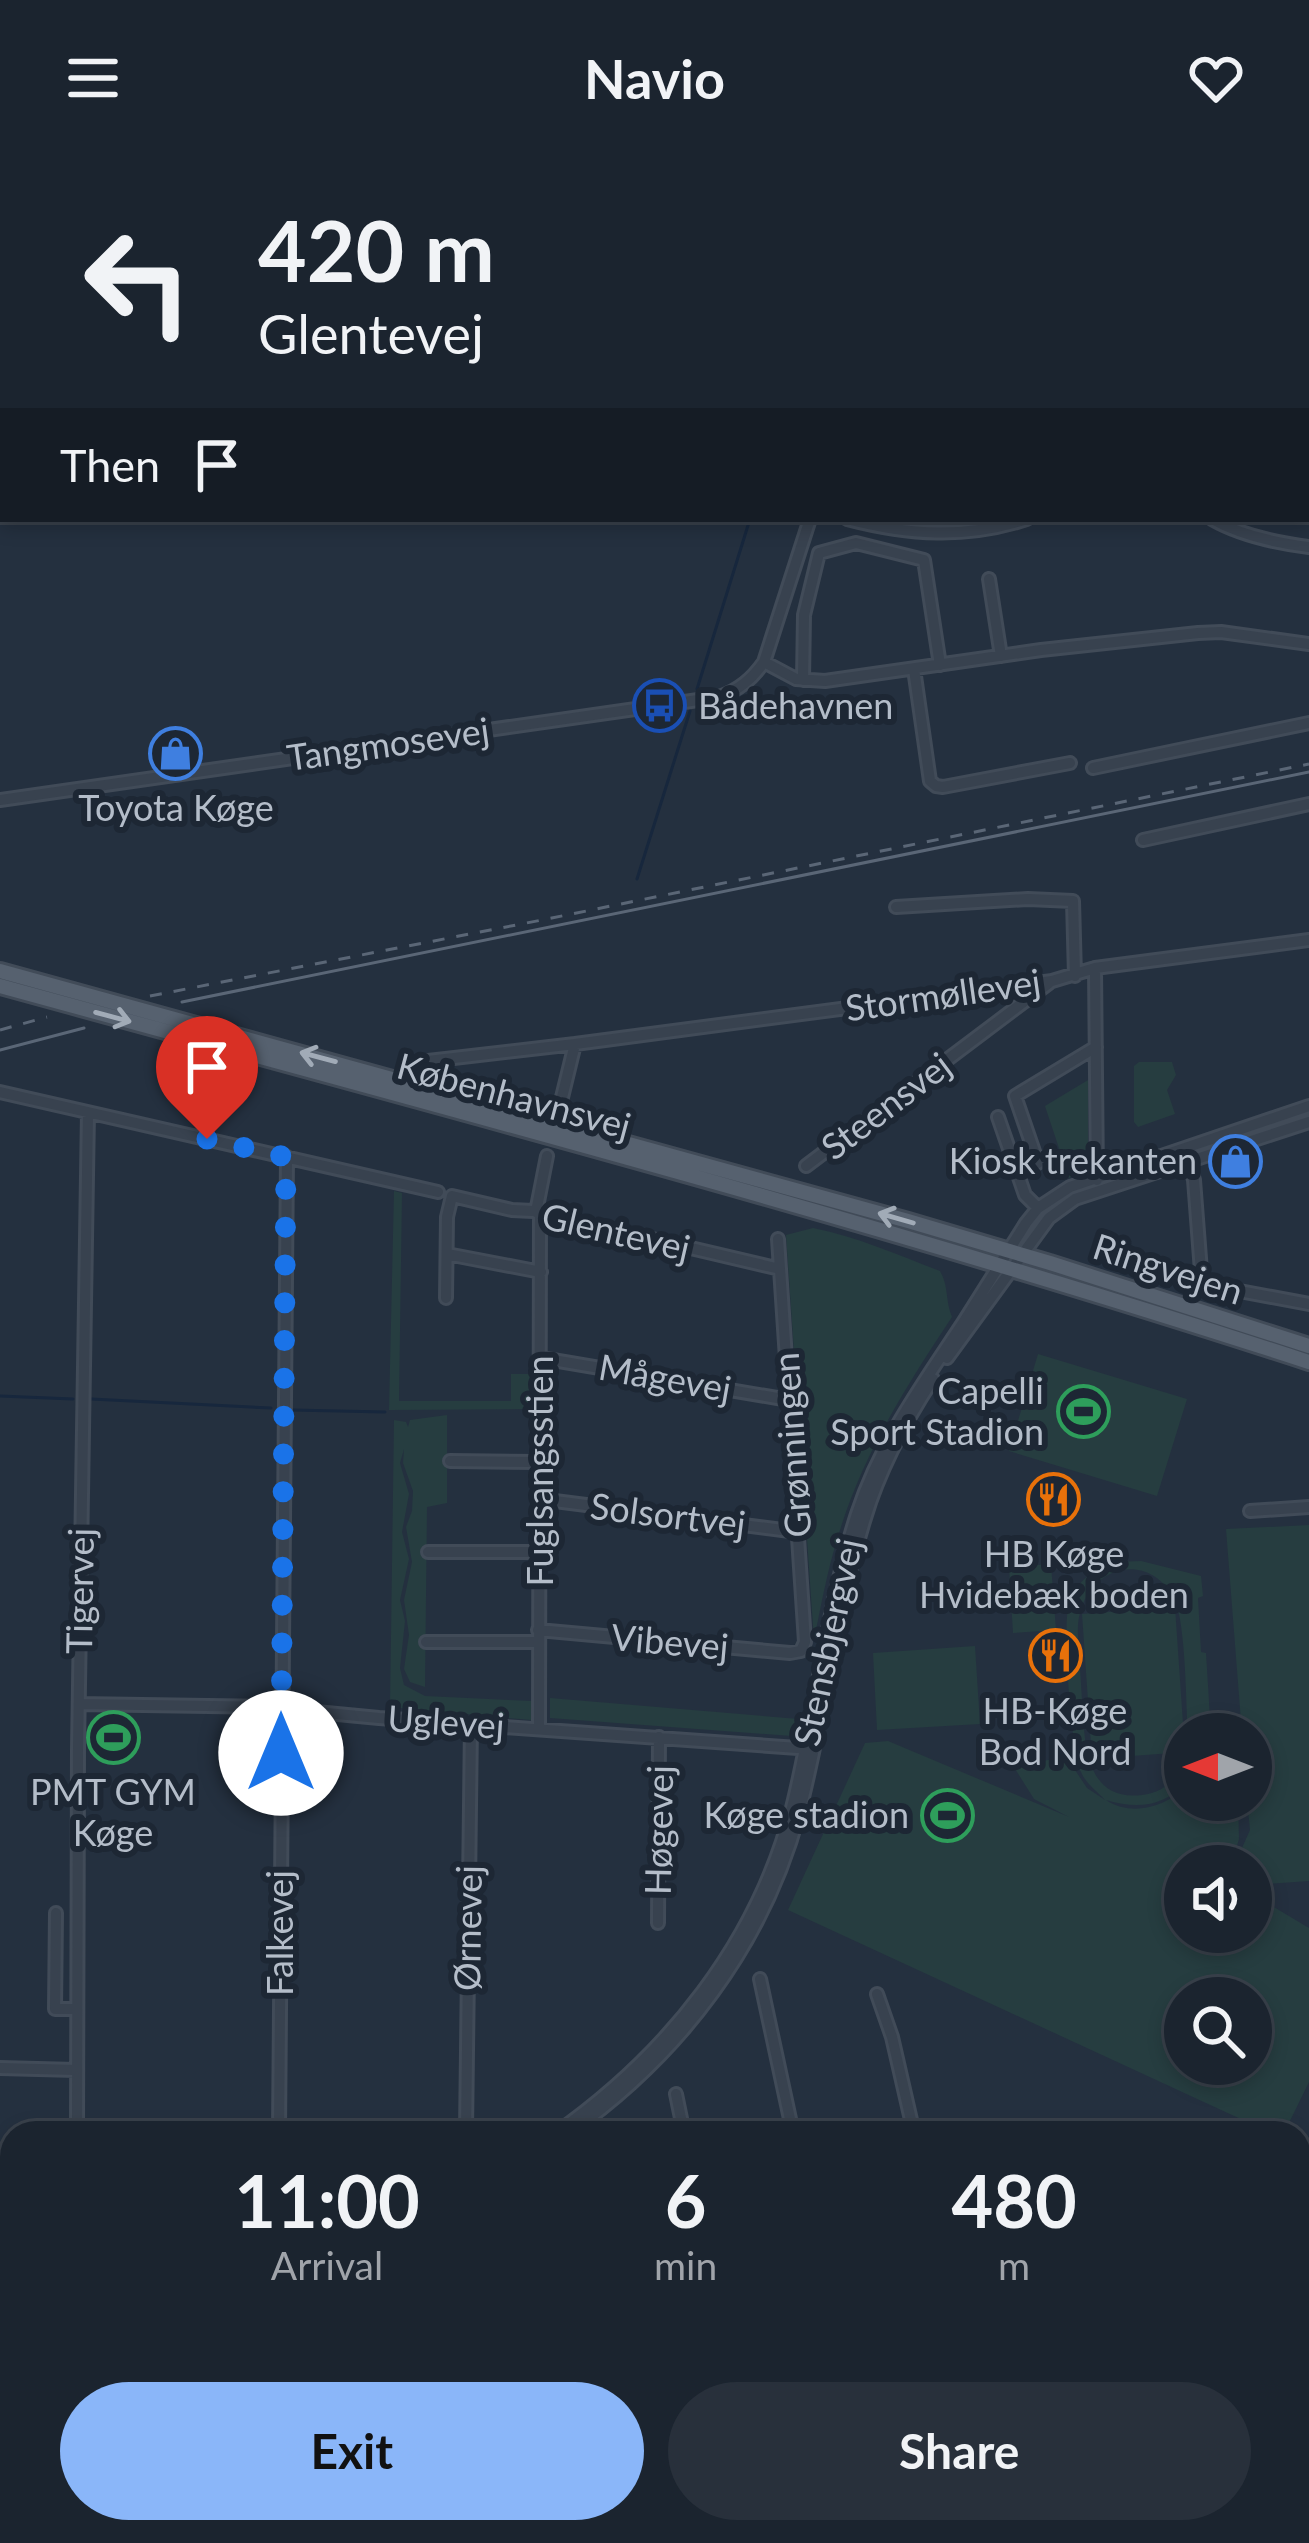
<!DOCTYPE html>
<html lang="en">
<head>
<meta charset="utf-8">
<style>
  :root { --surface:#1b242f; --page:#28303b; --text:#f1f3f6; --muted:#a0a4aa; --line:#39414b; --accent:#8ab6f9 }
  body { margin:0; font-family:Lato,sans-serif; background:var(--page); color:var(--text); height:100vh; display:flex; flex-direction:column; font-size:45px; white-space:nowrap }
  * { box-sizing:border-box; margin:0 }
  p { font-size:39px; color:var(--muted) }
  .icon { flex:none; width:66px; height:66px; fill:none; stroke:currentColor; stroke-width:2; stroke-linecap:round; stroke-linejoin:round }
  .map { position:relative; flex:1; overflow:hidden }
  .panel { position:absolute; left:0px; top:1965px; width:1311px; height:423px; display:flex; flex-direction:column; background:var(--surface); border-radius:36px 36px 0 0; box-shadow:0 6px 18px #0003,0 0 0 3px var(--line) }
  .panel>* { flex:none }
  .hud { position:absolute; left:0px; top:0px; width:1311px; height:366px; box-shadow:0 6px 18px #0003,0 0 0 3px var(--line); background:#1b242f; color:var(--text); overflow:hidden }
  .needle { width:78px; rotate:270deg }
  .fabs { position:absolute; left:1164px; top:1557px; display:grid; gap:24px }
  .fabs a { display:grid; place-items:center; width:108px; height:108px; border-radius:50%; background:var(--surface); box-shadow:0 6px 18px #0003,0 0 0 3px var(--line); font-size:60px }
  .pin { position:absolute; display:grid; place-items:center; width:102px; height:102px; color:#fff; margin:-123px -51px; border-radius:50% 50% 50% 0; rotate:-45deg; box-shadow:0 0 12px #0007 }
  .pin .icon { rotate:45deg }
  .me { position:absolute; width:132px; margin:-66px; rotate:0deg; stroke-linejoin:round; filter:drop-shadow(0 0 9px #0008) }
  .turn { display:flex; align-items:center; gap:42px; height:252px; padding:0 60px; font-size:54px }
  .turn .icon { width:156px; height:156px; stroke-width:2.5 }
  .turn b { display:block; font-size:84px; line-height:102px }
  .then { display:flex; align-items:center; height:114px; padding:0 60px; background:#0003; gap:24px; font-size:45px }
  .eta { display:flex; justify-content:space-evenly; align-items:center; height:204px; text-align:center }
  .eta b { font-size:72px; font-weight:700; line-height:84px }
  .button { display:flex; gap:24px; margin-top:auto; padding:24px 60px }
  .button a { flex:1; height:138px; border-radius:72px; background:var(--accent); color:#111; font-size:48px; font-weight:700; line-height:138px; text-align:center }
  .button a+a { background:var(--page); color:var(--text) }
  header { display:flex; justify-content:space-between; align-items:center; height:156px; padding:0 60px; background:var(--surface); font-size:54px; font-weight:700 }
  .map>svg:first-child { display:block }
</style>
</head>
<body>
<header><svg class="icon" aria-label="menu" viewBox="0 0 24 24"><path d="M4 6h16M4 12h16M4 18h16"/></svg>Navio<svg class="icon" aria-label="heart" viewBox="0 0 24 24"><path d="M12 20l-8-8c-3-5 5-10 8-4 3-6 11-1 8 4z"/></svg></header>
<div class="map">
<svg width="1309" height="2387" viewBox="0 0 1309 2387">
  <rect width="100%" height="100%" fill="#24303f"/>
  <path fill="#263d40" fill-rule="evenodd" d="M 276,0 L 815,0 L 817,3 L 280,3 Z
    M 1139,906 L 1172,906 L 1176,919 L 1167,934 L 1175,958 L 1138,971 L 1134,966 L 1134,910 Z
    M 1088,924 L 1088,1011 L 1069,1022 L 1045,950 Z
    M 394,1035 L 402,1037 L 399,1245 L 511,1245 L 511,1218 L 534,1218 L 533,1253 L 389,1254 Z
    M 813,1072 C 858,1081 898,1099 940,1115 C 949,1130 945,1145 952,1161 C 905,1232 861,1301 837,1384 C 827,1416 821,1450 814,1484 L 786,1079 Z
    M 1038,1198 L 1187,1243 L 1157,1340 L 1009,1295 Z
    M 447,1259 L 447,1347 L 427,1351 L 425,1531 L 410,1526 L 404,1513 L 409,1479 L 404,1444 L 412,1406 L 406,1371 L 412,1355 L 413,1335 L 403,1307 L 404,1293 L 400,1307 L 409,1338 L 402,1376 L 409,1403 L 400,1444 L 405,1465 L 400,1512 L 404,1529 L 425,1540 L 532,1545 L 531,1564 L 390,1551 L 394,1264 L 406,1266 L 408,1271 L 410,1264 Z
    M 1309,1369 L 1309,1725 L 1268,1728 L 1262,1744 L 1309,1772 L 1309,1926 L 1284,1977 L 1271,1977 L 788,1754 L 865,1587 L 888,1585 L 1069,1661 L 1034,1643 L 1012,1608 L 1067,1602 L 1087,1632 L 1105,1644 C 1097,1635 1086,1628 1081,1616 C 1071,1595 1062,1469 1069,1447 C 1076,1427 1089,1417 1108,1408 L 1107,1398 L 1113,1397 L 1115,1406 L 1141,1405 L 1201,1420 L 1203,1440 L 1198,1442 L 1201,1496 L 1206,1497 L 1211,1578 L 1188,1578 C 1186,1549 1186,1461 1173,1440 C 1142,1388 1074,1417 1078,1480 C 1079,1501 1081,1523 1082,1545 C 1085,1585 1084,1646 1142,1639 C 1162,1637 1177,1624 1185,1607 L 1185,1629 C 1160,1651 1137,1653 1106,1644 C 1132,1661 1162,1651 1185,1633 L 1185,1644 L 1238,1644 L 1239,1683 L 1231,1710 L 1185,1710 L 1185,1776 L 1251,1776 L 1251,1710 L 1234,1710 L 1250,1674 L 1247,1644 L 1251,1644 L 1251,1578 L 1242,1578 L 1226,1373 ZM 1251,1842 L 1251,1908 L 1185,1908 L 1185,1842 Z
    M 1051,1408 L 1056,1474 L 1013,1477 L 1009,1411 Z
    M 1175,1451 L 1185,1596 L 1092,1603 L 1082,1458 Z
    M 975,1490 L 980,1568 L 877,1574 L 873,1497 Z
    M 550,1542 L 798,1563 L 792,1580 L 550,1562 Z"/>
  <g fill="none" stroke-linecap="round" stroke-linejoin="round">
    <path stroke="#17273d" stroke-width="3" d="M 11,3 L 12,0
      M 0,41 L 3,31
      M 697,533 L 750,363
      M 637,723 L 690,555
      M 0,1240 L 73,1243
      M 91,1243 L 271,1252
      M 292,1254 L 385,1256"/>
    <defs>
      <path id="minor" d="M 226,0 L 230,3
        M 840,0 L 841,3
        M 847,363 C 908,379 966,383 1027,363
        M 924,363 L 943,363
        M 1212,363 C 1240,379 1277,387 1309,391
        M 989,423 L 1001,500
        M 764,506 L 796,523 L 825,525 L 1041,494 L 1198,477 L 1221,476 L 1309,488
        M 914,513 L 930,625 L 936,630 L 943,631 L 1070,607
        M 803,524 L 804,459 L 819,397 L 856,387 L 924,404 L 940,509
        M 1093,612 L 1309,567
        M 0,644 L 719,541 C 739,534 752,523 764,506 L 810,363
        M 1143,684 L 1309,648
        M 896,751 L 1028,743 L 1073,745 L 1075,820
        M 1095,812 L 1097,1024
        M 428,905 L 575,888
        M 0,936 L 438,1036
        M 998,961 L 1025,1039 L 1038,1052
        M 556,966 L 575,888 L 1052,825 L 1095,812 L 1309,784
        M 1187,1001 L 1194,1024 L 1202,1128 L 1309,1148
        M 1038,1007 L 1015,940 L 1096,891
        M 806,1010 L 1049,827
        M 536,1056 L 547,1000
        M 447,1098 L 541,1116
        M 446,1142 L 447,1061 L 452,1040 L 512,1054 L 533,1055 L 780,1113
        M 541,1202 L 789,1244
        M 947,1202 L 1049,1062 L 1075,1043 L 1309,966
        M 450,1305 L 539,1306
        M 539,1343 L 798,1376
        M 1250,1355 L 1309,1351
        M 428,1396 L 539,1396
        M 538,1474 L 790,1497 L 801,1495 L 805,1486 L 778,1083
        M 426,1486 L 538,1486
        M 79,1548 L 264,1551 L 379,1562 L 812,1593
        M 539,1572 L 540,1058
        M 56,1757 L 55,1853 L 76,1853
        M 658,1767 L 659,1581
        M 760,1823 L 793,1977
        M 877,1838 L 892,1881 L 914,1977
        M 0,1912 L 76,1914
        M 676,1938 L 684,1977
        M 914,1975 L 973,1970 L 1071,1971
        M 77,1977 L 78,1593 L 88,956
        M 279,1977 L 287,1001
        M 466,1977 L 471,1568
        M 556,1977 C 668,1898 757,1787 792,1652 C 816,1555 826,1453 857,1358 C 880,1287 922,1229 963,1167 C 984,1134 1005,1100 1026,1067 L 1038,1052 L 1070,1031 L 1309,950
        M 569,1977 C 680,1899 764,1788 799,1657 C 825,1559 835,1458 865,1362 C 880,1312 905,1266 933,1223
        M 0,2022 L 12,2026
        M 0,2032 L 12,2036
        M 0,2042 L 12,2047
        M 1299,2198 L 1309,2179
        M 1299,2242 L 1309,2247
        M 461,2387 L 462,2376
        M 956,2387 L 962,2376
        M 1074,2387 L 1080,2376
        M 1195,2387 L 1201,2376
        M 1307,2387 L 1309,2384"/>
      <path id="major" d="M 0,815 L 908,1065 L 1050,1107 L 1309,1190
        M 0,830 C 438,950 877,1065 1309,1206"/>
    </defs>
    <use href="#minor" stroke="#414b58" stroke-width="16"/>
    <use href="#major" stroke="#414b58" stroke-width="20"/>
    <use href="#minor" stroke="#38424f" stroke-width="10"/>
    <use href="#major" stroke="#56616f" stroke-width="14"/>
    <path stroke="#5a6676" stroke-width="3" d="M 182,846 L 1309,616
      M 0,894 L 84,872"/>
    <path stroke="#5a6676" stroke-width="3" stroke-dasharray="12 12" stroke-linecap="butt" d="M 150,840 L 547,763 L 1309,608
      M 0,874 L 47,861"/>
  </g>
  <defs><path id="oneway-shaft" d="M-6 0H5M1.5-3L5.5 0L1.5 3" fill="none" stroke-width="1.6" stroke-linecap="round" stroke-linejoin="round" transform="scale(3)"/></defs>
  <g stroke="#a1abb7">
    <use href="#oneway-shaft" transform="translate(113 861) rotate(15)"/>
    <use href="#oneway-shaft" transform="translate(318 901) rotate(-165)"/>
    <use href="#oneway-shaft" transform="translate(896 1062) rotate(-164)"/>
  </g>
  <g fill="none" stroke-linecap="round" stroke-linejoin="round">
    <path stroke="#1a73e8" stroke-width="21" stroke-dasharray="0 37.8" d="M 207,983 L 286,1001 L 281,1597"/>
  </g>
  <defs>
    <symbol id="bus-ring" viewBox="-11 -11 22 22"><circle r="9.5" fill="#1d2734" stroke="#1a4fb4" stroke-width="1.5"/><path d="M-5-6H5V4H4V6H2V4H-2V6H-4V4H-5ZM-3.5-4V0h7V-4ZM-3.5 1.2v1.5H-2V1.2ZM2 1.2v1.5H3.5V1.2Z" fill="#1a4fb4"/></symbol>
    <symbol id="shop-ring" viewBox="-11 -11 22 22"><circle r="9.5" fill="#1d2734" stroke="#3f7fe0" stroke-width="1.5"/><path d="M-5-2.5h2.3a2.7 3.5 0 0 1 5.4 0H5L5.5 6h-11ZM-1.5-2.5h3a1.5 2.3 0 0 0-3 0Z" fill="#3f7fe0"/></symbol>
    <symbol id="stadium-ring" viewBox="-11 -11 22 22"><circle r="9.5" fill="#1d2734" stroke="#2e9e5b" stroke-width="1.5"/><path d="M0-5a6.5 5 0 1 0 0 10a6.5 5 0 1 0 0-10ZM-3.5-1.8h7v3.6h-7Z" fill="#2e9e5b"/></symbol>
    <symbol id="restaurant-ring" viewBox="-11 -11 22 22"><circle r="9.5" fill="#1d2734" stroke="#e8710a" stroke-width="1.5"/><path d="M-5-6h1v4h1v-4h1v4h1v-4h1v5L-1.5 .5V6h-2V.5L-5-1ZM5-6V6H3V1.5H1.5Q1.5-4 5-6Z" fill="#e8710a"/></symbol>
  </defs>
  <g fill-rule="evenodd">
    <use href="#bus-ring" x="630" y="520" width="59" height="59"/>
    <use href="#shop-ring" x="146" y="568" width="59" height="59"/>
    <use href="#shop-ring" x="1206" y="976" width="59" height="59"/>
    <use href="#stadium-ring" x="1054" y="1226" width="59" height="59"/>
    <use href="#restaurant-ring" x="1024" y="1314" width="59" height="59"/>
    <use href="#restaurant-ring" x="1026" y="1470" width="59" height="59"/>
    <use href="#stadium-ring" x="84" y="1552" width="59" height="59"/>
    <use href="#stadium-ring" x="918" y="1630" width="59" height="59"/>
  </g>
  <g text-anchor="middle" stroke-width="12" stroke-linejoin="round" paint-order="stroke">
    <g font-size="36" fill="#b4bdc9" stroke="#1d2734">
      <text x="698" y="563" text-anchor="start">Bådehavnen</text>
      <text x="176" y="665">Toyota Køge</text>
      <text x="1197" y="1018" text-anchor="end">Kiosk trekanten</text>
      <text x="1044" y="1248" text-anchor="end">Capelli<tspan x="1044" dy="41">Sport Stadion</tspan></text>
      <text x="1054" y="1411">HB Køge<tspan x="1054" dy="41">Hvidebæk boden</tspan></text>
      <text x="1055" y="1568">HB-Køge<tspan x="1055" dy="41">Bod Nord</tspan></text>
      <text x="113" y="1649">PMT GYM<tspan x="113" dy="41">Køge</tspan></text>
      <text x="909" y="1672" text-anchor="end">Køge stadion</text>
    </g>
    <g font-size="36" fill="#b4bdc9" stroke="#1d2734">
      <text transform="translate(388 588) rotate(-8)" y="13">Tangmosevej</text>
      <text transform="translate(943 839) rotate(-8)" y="13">Stormøllevej</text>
      <text transform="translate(514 940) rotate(15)" y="13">Københavnsvej</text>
      <text transform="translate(886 950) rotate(-37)" y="13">Steensvej</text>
      <text transform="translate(616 1076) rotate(13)" y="13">Glentevej</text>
      <text transform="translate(1168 1113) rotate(18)" y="13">Ringvejen</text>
      <text transform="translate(665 1222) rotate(10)" y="13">Mågevej</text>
      <text transform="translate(792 1289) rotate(-94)" y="13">Grønningen</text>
      <text transform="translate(540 1315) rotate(-90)" y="13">Fuglsangsstien</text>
      <text transform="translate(668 1359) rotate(7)" y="13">Solsortvej</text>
      <text transform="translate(80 1435) rotate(-89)" y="13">Tigervej</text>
      <text transform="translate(670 1486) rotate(5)" y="13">Vibevej</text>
      <text transform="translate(828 1486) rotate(-78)" y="13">Stensbjergvej</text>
      <text transform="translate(446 1566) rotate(4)" y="13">Uglevej</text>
      <text transform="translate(659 1674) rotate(-89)" y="13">Høgevej</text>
      <text transform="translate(468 1772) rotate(-89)" y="13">Ørnevej</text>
      <text transform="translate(280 1777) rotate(-90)" y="13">Falkevej</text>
    </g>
  </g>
</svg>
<div class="fabs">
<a><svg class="needle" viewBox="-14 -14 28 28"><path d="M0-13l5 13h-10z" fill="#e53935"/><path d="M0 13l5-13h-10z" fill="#a0a4aa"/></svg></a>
<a><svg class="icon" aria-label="sound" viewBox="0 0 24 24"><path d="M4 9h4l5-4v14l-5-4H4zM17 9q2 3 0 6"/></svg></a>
<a><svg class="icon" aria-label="search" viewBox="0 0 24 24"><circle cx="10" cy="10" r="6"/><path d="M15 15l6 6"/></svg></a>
</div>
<div class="pin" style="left:207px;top:983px;background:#d93025"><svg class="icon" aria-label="arrive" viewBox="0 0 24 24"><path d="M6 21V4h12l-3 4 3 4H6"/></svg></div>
<svg class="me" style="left:281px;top:1597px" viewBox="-20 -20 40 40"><circle r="19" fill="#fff"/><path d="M0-13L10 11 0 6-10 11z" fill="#1a73e8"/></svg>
<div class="hud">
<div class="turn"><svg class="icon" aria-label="left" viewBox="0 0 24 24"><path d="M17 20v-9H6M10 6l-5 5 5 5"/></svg><div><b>420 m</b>Glentevej</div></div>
<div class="then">Then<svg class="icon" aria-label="arrive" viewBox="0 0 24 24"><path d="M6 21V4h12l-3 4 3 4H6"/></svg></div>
</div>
<section class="panel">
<div class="eta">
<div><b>11:00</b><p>Arrival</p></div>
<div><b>6</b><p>min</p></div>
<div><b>480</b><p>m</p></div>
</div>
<div class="button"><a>Exit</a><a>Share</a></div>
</section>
</div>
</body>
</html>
